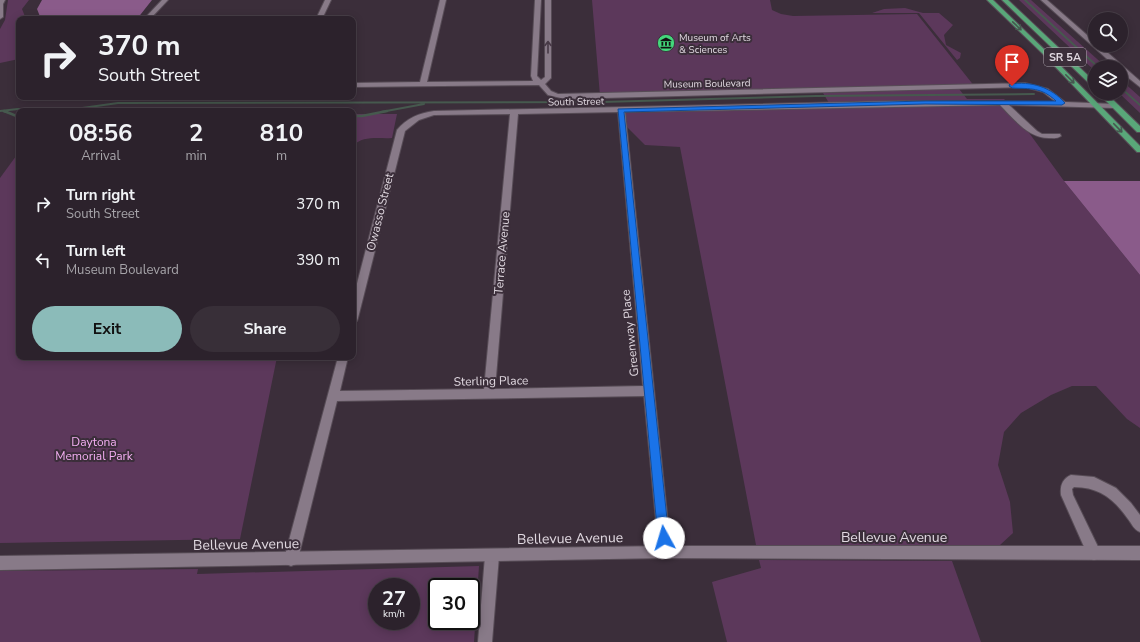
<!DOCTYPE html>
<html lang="en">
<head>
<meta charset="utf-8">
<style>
  :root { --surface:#2c222c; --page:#382f38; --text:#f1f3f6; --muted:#a6a4a9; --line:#483f48; --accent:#8bbbb9 }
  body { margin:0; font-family:"Nunito Sans",sans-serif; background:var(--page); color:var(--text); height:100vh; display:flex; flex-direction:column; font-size:15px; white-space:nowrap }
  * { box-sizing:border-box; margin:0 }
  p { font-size:13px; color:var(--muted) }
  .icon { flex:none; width:22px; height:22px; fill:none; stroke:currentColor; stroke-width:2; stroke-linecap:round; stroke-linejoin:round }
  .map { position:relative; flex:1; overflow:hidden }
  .details { position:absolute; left:16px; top:108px; width:340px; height:252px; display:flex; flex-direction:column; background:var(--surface); border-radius:8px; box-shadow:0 2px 10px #0003,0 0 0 1px var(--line) }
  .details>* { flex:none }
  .banner { position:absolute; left:16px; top:16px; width:340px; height:84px; border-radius:8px; box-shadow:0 2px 10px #0003,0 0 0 1px var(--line); background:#2c222c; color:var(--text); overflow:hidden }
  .tools { position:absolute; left:1088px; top:12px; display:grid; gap:8px }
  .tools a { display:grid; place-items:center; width:40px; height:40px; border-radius:50%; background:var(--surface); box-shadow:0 2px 10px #0003,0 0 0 1px var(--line); font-size:20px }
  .speed { position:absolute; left:368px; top:578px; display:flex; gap:8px; font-size:20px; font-weight:700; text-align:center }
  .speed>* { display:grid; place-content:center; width:52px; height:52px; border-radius:50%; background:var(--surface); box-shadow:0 2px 10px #0003,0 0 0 1px var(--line); line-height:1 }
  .speed small { font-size:10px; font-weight:400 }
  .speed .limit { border:2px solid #111; border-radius:6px; background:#fff; color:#111 }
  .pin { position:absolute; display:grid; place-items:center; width:34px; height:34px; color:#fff; margin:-41px -17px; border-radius:50% 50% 50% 0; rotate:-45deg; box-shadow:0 0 4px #0007 }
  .pin .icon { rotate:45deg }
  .me { position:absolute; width:44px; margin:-22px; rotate:354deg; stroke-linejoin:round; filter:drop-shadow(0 0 3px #0008) }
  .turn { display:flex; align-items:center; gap:14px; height:84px; padding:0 16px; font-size:18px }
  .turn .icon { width:52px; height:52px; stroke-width:2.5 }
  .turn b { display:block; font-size:28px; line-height:34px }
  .eta { display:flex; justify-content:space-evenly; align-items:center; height:68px; text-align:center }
  .eta b { font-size:24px; font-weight:700; line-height:28px }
  .action { display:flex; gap:8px; margin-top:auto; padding:8px 16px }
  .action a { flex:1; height:46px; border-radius:24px; background:var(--accent); color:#111; font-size:16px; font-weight:700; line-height:46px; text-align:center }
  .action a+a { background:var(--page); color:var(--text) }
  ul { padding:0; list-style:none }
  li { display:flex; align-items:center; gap:12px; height:56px; padding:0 16px }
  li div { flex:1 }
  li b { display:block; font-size:15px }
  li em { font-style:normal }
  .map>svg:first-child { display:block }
</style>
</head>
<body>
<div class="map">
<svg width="1140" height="642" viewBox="0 0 1140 642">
  <rect width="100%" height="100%" fill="#3b2e3a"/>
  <path fill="#5c385b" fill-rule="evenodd" d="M 8,0 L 29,0 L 22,9 L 26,19 L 19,19 L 19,59 L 0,63 L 0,29 L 5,20 Z
    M 592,0 L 770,0 L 772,10 L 781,14 L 793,16 L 917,14 L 975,87 L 600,96 Z
    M 1019,0 L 1031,0 L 1106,67 L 1095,67 L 1095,71 Z
    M 905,8 L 923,13 L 939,13 L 953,25 L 944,35 L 946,45 L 961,53 L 960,58 L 957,60 L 919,13 L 872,13 L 884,9 Z
    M 1121,80 L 1140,97 L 1140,113 L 1119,93 L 1121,93 Z
    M 959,89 L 967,99 L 1004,99 L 1005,100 L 924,100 L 829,103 L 823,93 Z
    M 926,105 L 1000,105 L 1027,130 L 1064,181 L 1140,275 L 1140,428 L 1127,419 L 1096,386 L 1072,386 L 1051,395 L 1021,413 L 1004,432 L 998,465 L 1010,502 L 1013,533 L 1000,545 L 756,545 L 680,147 L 645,145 L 626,126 L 625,113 Z
    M 353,114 L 397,114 L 392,138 C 379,139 363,135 353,146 Z
    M 19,152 L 19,357 L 277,357 L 240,539 L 0,543 L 0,178 Z
    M 759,560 L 954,561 L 952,561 L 981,642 L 727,642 L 712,582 L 761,568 Z
    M 479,566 L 474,642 L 0,642 L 0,571 L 198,569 L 197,574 ZM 377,587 L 411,587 L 411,621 L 377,621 ZM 437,587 L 471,587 L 471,621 L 437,621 Z"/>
  <path fill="#8a5b8a" d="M 42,0 L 152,0 L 137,19 L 41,19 L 37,9 Z
    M 1064,181 L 1140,181 L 1140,275 Z"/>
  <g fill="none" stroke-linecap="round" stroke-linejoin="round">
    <path stroke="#46594e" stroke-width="2" d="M 1025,0 L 1098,67
      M 1121,88 L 1140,105
      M 0,111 L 18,109 L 75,109 L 118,103 L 602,102 L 816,96 L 1034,94
      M 3,111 L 6,112
      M 381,112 L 424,104"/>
    <path stroke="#46594e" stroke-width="2.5" d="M 4,111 L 19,117
      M 353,116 L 362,116 L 387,111"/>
    <defs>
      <path id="minor" d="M 0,0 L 5,0 L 3,4 L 3,17 L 0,19 Z
        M 162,0 L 168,0 L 150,19 L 144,19 Z
        M 325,0 L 331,0 L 322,19 L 316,19 Z
        M 440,0 L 446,0 L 427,82 L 533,81 L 531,76 L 535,0 L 541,0 L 537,76 L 541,80 L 545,77 L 545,0 L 551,0 L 551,78 L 545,84 L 551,91 L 558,94 L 1025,83 L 1048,89 L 1065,102 L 1115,104 L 1119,106 L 1115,108 L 1009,105 L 1037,131 L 1042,134 L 1060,134 L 1061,136 C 1057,139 1054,138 1049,138 C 1028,138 1014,119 1000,105 L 625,112 L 671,552 L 670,557 L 665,558 L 660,557 L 659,552 L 644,396 L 337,401 L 298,559 L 296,564 L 291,566 L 286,564 L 284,559 L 338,357 L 348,357 L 340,391 L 484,389 L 510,114 L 434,115 L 419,120 L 405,131 L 358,318 L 357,321 L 353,322 L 353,299 L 397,130 C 407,118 419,113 434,111 L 899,101 L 1056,102 L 1043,92 L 1025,87 L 565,99 L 548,95 L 539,85 L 353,87 L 353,83 L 420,82 ZM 618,112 L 643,386 L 495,389 L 518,114 Z
        M 1041,0 L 1047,0 L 1095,42 L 1095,45 L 1099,45 L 1140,81 L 1140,87 L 1121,72 L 1121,67 L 1116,67 Z
        M 1071,475 L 1094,477 L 1116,488 L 1131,503 L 1140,515 L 1140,532 C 1134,530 1132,524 1128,519 C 1114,499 1099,487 1074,487 L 1072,489 L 1073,495 L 1101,553 L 1099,558 L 1094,560 L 1089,558 L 1061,495 C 1060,486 1062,479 1071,475 Z
        M 492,549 L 497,551 L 499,556 L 492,642 L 478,642 L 485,556 L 487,551 Z"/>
      <path id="tertiary" d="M 665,546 L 1140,546 L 1140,560 L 665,558 L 0,570 L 0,556 Z"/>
      <path id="primary" d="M 987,0 L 993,0 L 1046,51 L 1140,146 L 1140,152 L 1137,152 L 1042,53 Z
        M 1002,0 L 1008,0 L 1095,82 L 1095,88 L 1093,87 Z
        M 1098,93 L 1106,93 L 1140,126 L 1140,132 L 1137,132 Z"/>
    </defs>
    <use href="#minor" stroke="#574c56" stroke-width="2"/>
    <use href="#tertiary" stroke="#574c56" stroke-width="2"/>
    <use href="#primary" stroke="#574c56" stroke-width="2"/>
    <use href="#minor" fill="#887a88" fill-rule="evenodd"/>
    <use href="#tertiary" fill="#887a88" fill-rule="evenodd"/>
    <use href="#primary" fill="#59a779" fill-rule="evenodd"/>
  </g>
  <defs><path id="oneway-shaft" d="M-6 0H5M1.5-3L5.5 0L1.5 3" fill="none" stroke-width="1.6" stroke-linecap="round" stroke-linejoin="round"/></defs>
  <g stroke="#465850">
    <use href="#oneway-shaft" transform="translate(1017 26) rotate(44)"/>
    <use href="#oneway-shaft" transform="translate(1070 79) rotate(45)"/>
    <use href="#oneway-shaft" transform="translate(1118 128) rotate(46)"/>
  </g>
  <use stroke="#473946" href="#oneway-shaft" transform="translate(548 47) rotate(-90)"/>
  <path fill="#1a73e8" stroke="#114b97" d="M 1010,84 C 1031,81 1051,87 1065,103 L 1062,105 L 925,104 L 624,112 L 669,538 L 668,542 L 664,543 L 659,542 L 658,538 L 618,109 L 925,101 L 1056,101 C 1041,87 1031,89 1012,88 L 1009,86 Z"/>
  <defs>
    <symbol id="museum-disc" viewBox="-11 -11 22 22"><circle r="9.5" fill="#43d77b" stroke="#3b2e3a"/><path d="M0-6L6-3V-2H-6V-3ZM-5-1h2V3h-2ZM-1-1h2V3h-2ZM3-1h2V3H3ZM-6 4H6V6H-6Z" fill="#111"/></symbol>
  </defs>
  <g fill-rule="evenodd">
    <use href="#museum-disc" x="656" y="33" width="20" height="20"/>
  </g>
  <g text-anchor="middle" stroke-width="4" stroke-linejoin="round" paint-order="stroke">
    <g font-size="10" fill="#e0d8e0" stroke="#3b2e3a" text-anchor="start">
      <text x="679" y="41">Museum of Arts<tspan x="679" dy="12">&amp; Sciences</tspan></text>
    </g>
    <g font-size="10" fill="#e0d8e0" stroke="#3b2e3a">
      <text transform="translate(707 83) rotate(-1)" y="4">Museum Boulevard</text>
      <text transform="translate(576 101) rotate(-1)" y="4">South Street</text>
    </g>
    <rect fill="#3b2e3a" stroke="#aea5ae" stroke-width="1" x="1044" y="48" width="42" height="18" rx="3"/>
    <g font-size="11" font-weight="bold" fill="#e0d8e0">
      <text x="1065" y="61">SR 5A</text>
    </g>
    <g font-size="12" fill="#e0d8e0" stroke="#3b2e3a">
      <text transform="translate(380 212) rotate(-76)" y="4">Owasso Street</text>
      <text transform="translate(502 253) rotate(-85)" y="4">Terrace Avenue</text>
      <text transform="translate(630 333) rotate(-96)" y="4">Greenway Place</text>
      <text transform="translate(491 381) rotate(-1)" y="4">Sterling Place</text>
    </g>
    <g font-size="12" fill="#f3aef2" stroke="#3b2e3a">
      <text x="94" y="446">Daytona<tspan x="94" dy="14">Memorial Park</tspan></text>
    </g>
    <g font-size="14" fill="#e0d8e0" stroke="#3b2e3a">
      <text x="894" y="542">Bellevue Avenue</text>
      <text transform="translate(570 538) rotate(-1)" y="5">Bellevue Avenue</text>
      <text transform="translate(246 544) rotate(-1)" y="5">Bellevue Avenue</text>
    </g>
  </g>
</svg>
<div class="tools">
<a><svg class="icon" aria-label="search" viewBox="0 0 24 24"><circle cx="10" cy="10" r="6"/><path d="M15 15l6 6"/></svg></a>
<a><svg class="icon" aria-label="layers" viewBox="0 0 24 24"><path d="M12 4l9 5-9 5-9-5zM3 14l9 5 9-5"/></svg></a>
</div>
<div class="speed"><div>27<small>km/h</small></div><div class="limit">30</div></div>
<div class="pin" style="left:1012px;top:86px;background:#d93025"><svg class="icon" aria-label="arrive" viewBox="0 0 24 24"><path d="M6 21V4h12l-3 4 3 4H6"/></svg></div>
<svg class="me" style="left:664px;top:538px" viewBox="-20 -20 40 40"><circle r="19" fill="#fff"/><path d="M0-13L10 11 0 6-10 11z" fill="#1a73e8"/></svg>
<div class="banner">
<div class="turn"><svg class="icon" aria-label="right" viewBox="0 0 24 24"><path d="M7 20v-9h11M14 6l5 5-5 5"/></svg><div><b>370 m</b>South Street</div></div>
</div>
<section class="details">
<div class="eta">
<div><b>08:56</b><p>Arrival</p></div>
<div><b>2</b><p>min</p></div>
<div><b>810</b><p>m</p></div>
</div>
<ul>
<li><svg class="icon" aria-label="right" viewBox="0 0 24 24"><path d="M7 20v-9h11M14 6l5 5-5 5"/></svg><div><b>Turn right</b><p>South Street</p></div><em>370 m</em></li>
<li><svg class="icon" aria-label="left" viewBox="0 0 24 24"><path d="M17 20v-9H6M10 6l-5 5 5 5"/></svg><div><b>Turn left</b><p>Museum Boulevard</p></div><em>390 m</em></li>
</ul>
<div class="action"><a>Exit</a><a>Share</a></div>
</section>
</div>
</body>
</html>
